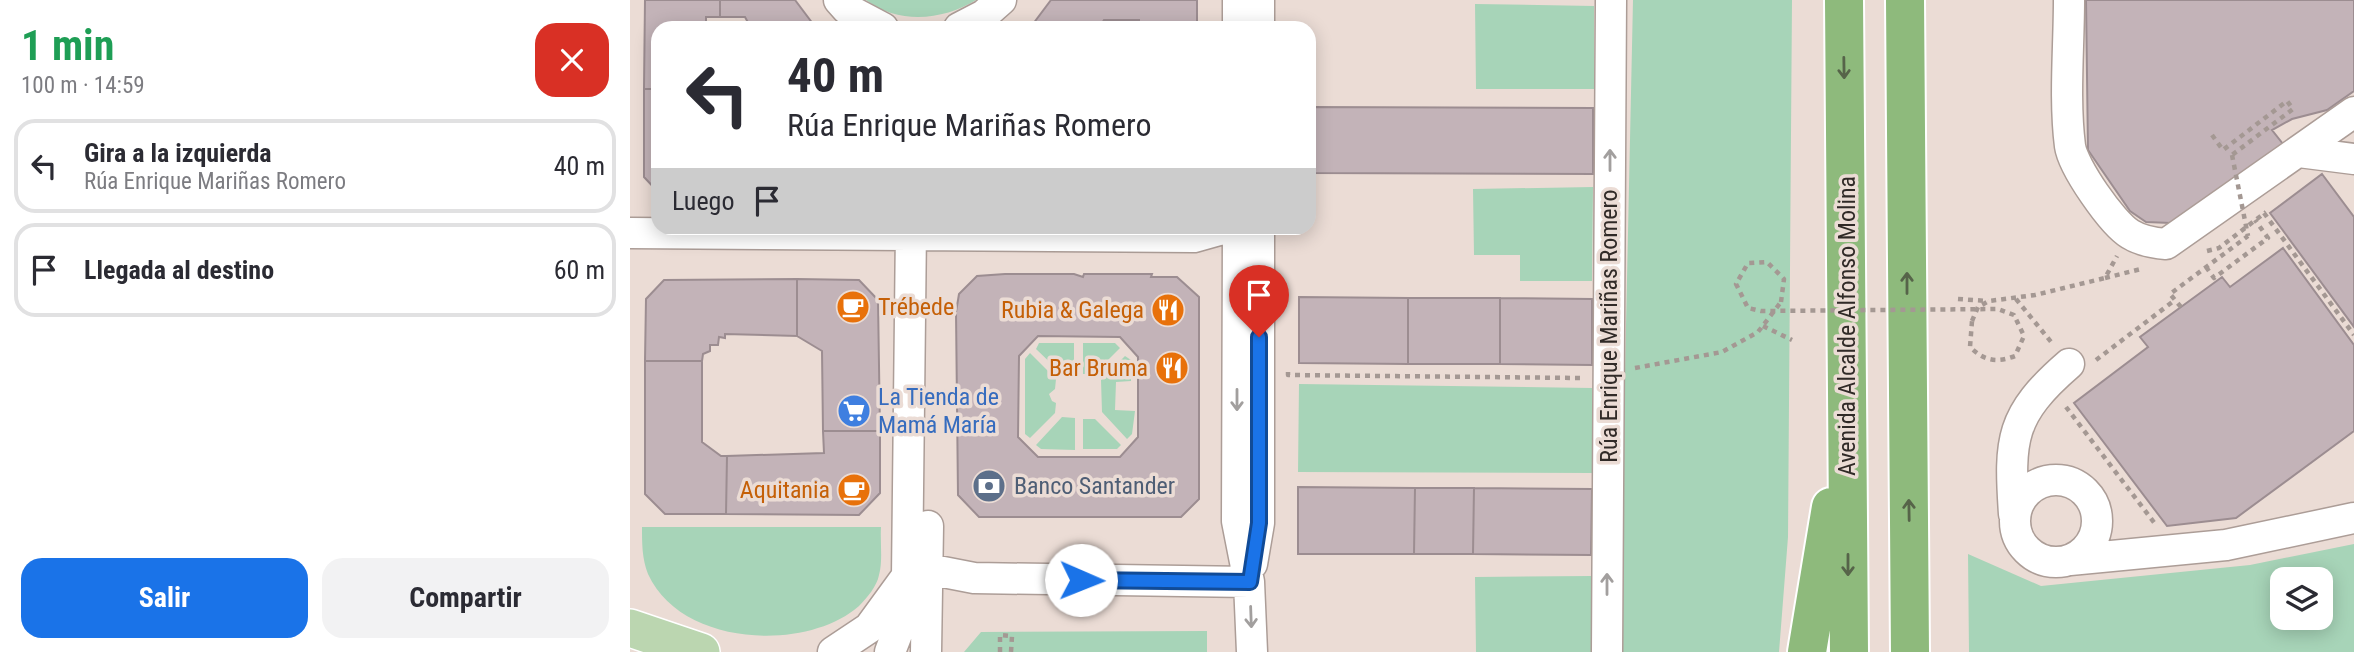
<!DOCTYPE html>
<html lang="es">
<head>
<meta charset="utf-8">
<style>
  :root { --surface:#fff; --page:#f2f2f3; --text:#2b2b33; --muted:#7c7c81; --line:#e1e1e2; --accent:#1a73e8 }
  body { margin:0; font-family:"Roboto Condensed",sans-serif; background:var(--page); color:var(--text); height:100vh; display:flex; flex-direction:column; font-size:26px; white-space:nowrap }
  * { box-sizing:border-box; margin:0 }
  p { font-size:23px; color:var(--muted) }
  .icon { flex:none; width:38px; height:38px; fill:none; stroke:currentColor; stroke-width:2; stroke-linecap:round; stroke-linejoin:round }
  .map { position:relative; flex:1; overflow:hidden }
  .panel { display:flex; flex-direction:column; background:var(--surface); width:630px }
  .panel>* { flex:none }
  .guide { position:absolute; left:21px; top:21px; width:665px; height:214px; border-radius:21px; box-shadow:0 4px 18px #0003; background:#fff; color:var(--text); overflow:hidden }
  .controls { position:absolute; left:1640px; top:567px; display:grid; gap:14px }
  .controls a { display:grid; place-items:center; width:63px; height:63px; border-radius:14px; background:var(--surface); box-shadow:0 4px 18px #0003; font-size:35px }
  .pin { position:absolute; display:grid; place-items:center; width:60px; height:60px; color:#fff; margin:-72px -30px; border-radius:50% 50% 50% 0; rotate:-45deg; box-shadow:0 0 7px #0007 }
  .pin .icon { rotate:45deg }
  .me { position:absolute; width:77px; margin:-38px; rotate:91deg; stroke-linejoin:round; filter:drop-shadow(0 0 5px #0008) }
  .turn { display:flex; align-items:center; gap:24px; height:147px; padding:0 21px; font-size:32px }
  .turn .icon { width:91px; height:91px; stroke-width:2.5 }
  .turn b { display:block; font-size:49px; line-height:60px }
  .then { display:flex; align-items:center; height:66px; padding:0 21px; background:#0003; gap:14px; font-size:26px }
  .round { display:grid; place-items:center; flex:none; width:74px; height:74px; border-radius:21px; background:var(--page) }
  .head { display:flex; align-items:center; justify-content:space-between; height:119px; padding:0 21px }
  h1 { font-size:42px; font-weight:700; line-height:52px; color:#1e9e55 }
  .action { display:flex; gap:14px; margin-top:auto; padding:14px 21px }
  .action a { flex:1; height:80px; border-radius:21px; background:var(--accent); color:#fff; font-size:28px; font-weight:700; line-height:80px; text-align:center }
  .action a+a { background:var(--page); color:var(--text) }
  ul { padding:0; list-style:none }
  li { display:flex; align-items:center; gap:21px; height:94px; margin:0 14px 10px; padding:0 7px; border:4px solid var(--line); border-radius:21px }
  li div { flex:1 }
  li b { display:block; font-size:26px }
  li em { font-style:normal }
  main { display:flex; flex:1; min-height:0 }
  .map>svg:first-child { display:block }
</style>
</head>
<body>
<main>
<section class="panel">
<div class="head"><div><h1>1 min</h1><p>100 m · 14:59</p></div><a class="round" style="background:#d93025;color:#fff"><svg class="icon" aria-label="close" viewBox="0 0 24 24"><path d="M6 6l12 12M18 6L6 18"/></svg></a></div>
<ul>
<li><svg class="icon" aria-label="left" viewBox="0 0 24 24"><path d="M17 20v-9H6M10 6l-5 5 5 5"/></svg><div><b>Gira a la izquierda</b><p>Rúa Enrique Mariñas Romero</p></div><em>40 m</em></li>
<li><svg class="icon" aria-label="arrive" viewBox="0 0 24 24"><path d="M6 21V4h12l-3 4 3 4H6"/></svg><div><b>Llegada al destino</b></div><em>60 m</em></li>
</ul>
<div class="action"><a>Salir</a><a>Compartir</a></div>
</section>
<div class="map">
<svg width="1724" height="652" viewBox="0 0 1724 652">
  <rect width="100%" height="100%" fill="#ebdcd5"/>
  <path fill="#a7d4b8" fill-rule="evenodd" d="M 236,0 L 346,0 C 314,20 269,25 236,0 Z
    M 1003,0 L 1162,0 L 1158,537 L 1149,652 L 989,652 Z
    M 845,4 L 964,6 L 964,89 L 846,89 Z
    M 963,187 L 962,281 L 890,281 L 890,255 L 844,255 L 843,189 Z
    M 409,343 L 444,343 L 444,373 L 431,373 L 406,349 Z
    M 453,343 L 485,343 L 490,348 L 464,374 L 453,374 Z
    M 400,353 L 426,379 L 425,389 L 419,394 L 422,401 L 426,403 L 425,413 L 400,438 L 395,434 L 395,359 Z
    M 495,356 L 501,360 L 501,381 L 486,382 L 485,410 L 505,411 L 502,434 L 497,439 L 472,412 L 471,380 Z
    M 669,384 L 962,388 L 962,473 L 668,472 Z
    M 432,417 L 445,418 L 445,450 L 411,449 L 406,445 Z
    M 453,419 L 465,419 L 491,445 L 487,449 L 453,449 Z
    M 12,527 L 251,527 C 250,542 253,561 249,575 C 247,586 237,598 229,606 C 177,652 51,647 18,574 C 12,559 12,543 12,527 Z
    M 1724,544 L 1724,652 L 1339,652 L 1338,554 L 1411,586 L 1620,565 ZM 1652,579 L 1690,579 L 1690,618 L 1652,618 Z
    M 962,576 L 963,652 L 846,652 L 845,577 Z
    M 577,631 L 577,652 L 334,652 L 351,632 Z"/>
  <path fill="#c3b3b8" stroke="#9c8d91" stroke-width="2" fill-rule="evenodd" d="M 15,0 L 90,0 L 90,17 L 76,17 L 76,28 L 28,28 L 28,89 L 14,89 Z
    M 90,0 L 165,0 L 186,28 L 121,28 L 115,17 L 90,17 Z
    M 421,0 L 567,0 L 567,28 L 509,28 L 509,20 L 474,20 L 469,28 L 400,28 Z
    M 1456,0 L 1724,0 L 1724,91 L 1697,110 L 1662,119 L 1642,130 L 1653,144 L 1541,223 L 1516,222 L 1500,211 L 1458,150 Z
    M 14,89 L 28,89 L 28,192 L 14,177 Z
    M 679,107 L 963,108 L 963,174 L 679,173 Z
    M 1692,174 L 1724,217 L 1724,327 L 1640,213 Z
    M 1653,248 L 1724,345 L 1724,431 L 1606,518 L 1537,526 L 1444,403 L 1518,347 L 1510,337 L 1592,277 L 1600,287 Z
    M 375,274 L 444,274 L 453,277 L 454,274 L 522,274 L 521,277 L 547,277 L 569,297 L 569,499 L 551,517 L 349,517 L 328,495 L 326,312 L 329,294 L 347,276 ZM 408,336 L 490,337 L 508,357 L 508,437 L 490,457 L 408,457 L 388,437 L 389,356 Z
    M 167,279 L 229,280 L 248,300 L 250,431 L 193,431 L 192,351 L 167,336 Z
    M 167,279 L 167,336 L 95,334 L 95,338 L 89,337 L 88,345 L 80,345 L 80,351 L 73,354 L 72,361 L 15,361 L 16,299 L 34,280 Z
    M 669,297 L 778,298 L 778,364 L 669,363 Z
    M 778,298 L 870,298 L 870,364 L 778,364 Z
    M 870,298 L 962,299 L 962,365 L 870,364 Z
    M 15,361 L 72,361 L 72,442 L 91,456 L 97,456 L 96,514 L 35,514 L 15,494 Z
    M 193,431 L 250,431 L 250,493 L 229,515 L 96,514 L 97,456 L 194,453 Z
    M 668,487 L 785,488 L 784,554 L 668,554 Z
    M 785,488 L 844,488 L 843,554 L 784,554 Z
    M 844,488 L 962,489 L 961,555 L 843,554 Z"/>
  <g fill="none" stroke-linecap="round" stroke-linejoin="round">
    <defs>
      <path id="minor" d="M 209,0 L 217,9 L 253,28
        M 1439,0 C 1439,47 1434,99 1440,146 C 1443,167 1482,223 1500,234 C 1511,241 1524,243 1536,244 L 1724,112
        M 329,28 L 354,15 L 371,0
        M 608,28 L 608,0
        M 629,28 L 629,0
        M 1669,152 L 1724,159
        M 608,228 L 607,521 L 619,582 L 622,652
        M 0,233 L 564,237 L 596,228
        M1385 521a41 41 0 1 1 82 0a41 41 0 1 1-82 0Z
        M 1384,514 C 1379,439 1380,415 1439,364
        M 1440,560 L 1596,545 L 1724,518
        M 622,564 L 629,523 L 629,228
        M 278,576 L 308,571 L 344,578 L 619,582
        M 203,652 L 239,628 L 274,580
        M 260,652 L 270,626 L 277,577 L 281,228
        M 296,652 L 298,526
        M 977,652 L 981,0"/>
      <path id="major" d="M 0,628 L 71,652"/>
      <path id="highway" d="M 1214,0 L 1219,652
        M 1275,0 L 1280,652
        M 1177,652 L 1201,507"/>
    </defs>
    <use href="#minor" stroke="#ac9d97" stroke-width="33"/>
    <use href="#major" stroke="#fff" stroke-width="40"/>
    <use href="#highway" stroke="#fff" stroke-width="42"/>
    <path stroke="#a49893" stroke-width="4.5" stroke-dasharray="5 5" stroke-linecap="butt" d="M 1582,135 L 1593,150 L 1657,101 L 1663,109 L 1602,155
      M 1634,213 L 1724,335
      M 1577,251 L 1589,248 L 1636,212
      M 1576,267 L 1584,278 L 1638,238 L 1625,220
      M 1475,278 L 1511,269
      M 1328,299 L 1358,301
      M 1386,299 L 1422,343
      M 1551,307 L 1540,294 L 1618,236
      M 1342,321 L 1348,307 L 1359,301 L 1405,295 L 1475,278 L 1487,256
      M 1133,326 L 1162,340
      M 1466,360 L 1545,300
      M 1005,368 L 1092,352 L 1128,332 L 1151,302
      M 658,372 L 658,375 L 951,378
      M 1436,407 L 1526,525
      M 370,652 L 370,635 L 382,636 L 381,652"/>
    <use href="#minor" stroke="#fff" stroke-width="30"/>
    <use href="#major" stroke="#bbd6b0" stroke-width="37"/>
    <use href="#highway" stroke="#8eba7c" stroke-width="38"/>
    <path stroke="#a49893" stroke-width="4.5" stroke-dasharray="5 5" stroke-linecap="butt" d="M 1602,155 L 1618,236
      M 1151,302 L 1154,279 L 1137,262 L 1118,263 L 1106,284 L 1118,308 L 1131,311 L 1368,309 L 1384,315 L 1394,336 L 1385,356 C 1367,363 1354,361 1340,347 L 1342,321"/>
  </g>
  <defs><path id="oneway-shaft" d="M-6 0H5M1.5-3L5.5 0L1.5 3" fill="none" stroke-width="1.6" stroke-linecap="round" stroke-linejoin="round" transform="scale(1.75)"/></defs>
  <g stroke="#566449">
    <use href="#oneway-shaft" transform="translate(1214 68) rotate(89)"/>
    <use href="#oneway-shaft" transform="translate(1277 283) rotate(-90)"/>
    <use href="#oneway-shaft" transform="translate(1279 510) rotate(-91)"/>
    <use href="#oneway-shaft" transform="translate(1218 565) rotate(90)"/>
  </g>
  <g stroke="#a29f9e">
    <use href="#oneway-shaft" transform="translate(980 160) rotate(-90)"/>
    <use href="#oneway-shaft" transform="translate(607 400) rotate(90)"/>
    <use href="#oneway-shaft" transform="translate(977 584) rotate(-90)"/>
    <use href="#oneway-shaft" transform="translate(621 617) rotate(88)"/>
  </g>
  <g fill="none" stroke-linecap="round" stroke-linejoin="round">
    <defs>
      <path id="route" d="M 451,580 L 620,582 L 629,523 L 629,337"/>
    </defs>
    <use href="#route" stroke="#114b97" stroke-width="18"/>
    <use href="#route" stroke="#1a73e8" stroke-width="12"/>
  </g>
  <defs>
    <symbol id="cafe-disc" viewBox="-11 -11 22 22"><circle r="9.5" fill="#e8710a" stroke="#ebdcd5"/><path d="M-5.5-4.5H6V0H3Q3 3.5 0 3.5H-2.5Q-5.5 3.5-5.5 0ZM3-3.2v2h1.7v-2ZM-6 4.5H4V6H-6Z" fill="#fff"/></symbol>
    <symbol id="restaurant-disc" viewBox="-11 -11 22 22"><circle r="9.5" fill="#e8710a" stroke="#ebdcd5"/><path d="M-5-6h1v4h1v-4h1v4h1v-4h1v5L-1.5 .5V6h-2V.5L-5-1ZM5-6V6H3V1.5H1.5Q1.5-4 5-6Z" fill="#fff"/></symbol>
    <symbol id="supermarket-disc" viewBox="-11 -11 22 22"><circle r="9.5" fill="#3f7fe0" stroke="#ebdcd5"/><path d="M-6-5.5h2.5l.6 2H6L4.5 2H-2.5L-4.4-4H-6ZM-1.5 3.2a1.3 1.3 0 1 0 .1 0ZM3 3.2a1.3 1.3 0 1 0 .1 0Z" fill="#fff"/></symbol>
    <symbol id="bank-disc" viewBox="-11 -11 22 22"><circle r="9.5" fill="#5c6f8a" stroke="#ebdcd5"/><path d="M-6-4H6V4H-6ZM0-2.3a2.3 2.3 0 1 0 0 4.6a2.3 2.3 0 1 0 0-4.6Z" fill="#fff"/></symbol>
  </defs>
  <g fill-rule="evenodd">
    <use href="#cafe-disc" x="204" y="288" width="38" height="38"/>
    <use href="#restaurant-disc" x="519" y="291" width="38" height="38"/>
    <use href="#restaurant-disc" x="523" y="349" width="38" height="38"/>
    <use href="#supermarket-disc" x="205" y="392" width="38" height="38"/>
    <use href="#bank-disc" x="340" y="467" width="38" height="38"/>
    <use href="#cafe-disc" x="205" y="471" width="38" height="38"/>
  </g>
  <g text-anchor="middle" stroke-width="7" stroke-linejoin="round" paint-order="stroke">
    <g font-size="24" fill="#c56008" stroke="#ebdcd5" text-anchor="end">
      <text x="248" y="315" text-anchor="start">Trébede</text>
      <text x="514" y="318">Rubia &amp; Galega</text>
      <text x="518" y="376">Bar Bruma</text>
      <text x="200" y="498">Aquitania</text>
    </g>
    <g font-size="24" fill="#302a27" stroke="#ebdcd5">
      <text transform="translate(979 326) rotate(-90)" y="8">Rúa Enrique Mariñas Romero</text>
      <text transform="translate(1217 326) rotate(-90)" y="8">Avenida Alcalde Alfonso Molina</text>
    </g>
    <g font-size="24" fill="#366cbe" stroke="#ebdcd5" text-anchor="start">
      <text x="248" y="405">La Tienda de<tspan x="248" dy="28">Mamá María</tspan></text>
    </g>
    <g font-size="24" fill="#4e5e75" stroke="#ebdcd5" text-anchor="start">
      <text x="384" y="494">Banco Santander</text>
    </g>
  </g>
</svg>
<div class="controls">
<a><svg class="icon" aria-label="layers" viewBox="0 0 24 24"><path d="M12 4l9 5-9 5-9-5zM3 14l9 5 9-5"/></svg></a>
</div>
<div class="pin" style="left:629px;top:337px;background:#d93025"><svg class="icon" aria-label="arrive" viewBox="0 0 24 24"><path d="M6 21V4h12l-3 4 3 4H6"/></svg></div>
<svg class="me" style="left:451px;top:580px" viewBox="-20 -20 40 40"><circle r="19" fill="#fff"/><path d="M0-13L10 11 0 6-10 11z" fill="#1a73e8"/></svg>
<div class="guide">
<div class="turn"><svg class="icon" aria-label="left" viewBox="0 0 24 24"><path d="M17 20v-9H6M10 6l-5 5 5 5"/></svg><div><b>40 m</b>Rúa Enrique Mariñas Romero</div></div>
<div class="then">Luego<svg class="icon" aria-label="arrive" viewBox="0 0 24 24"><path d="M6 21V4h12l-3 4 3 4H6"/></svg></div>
</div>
</div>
</main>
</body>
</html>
